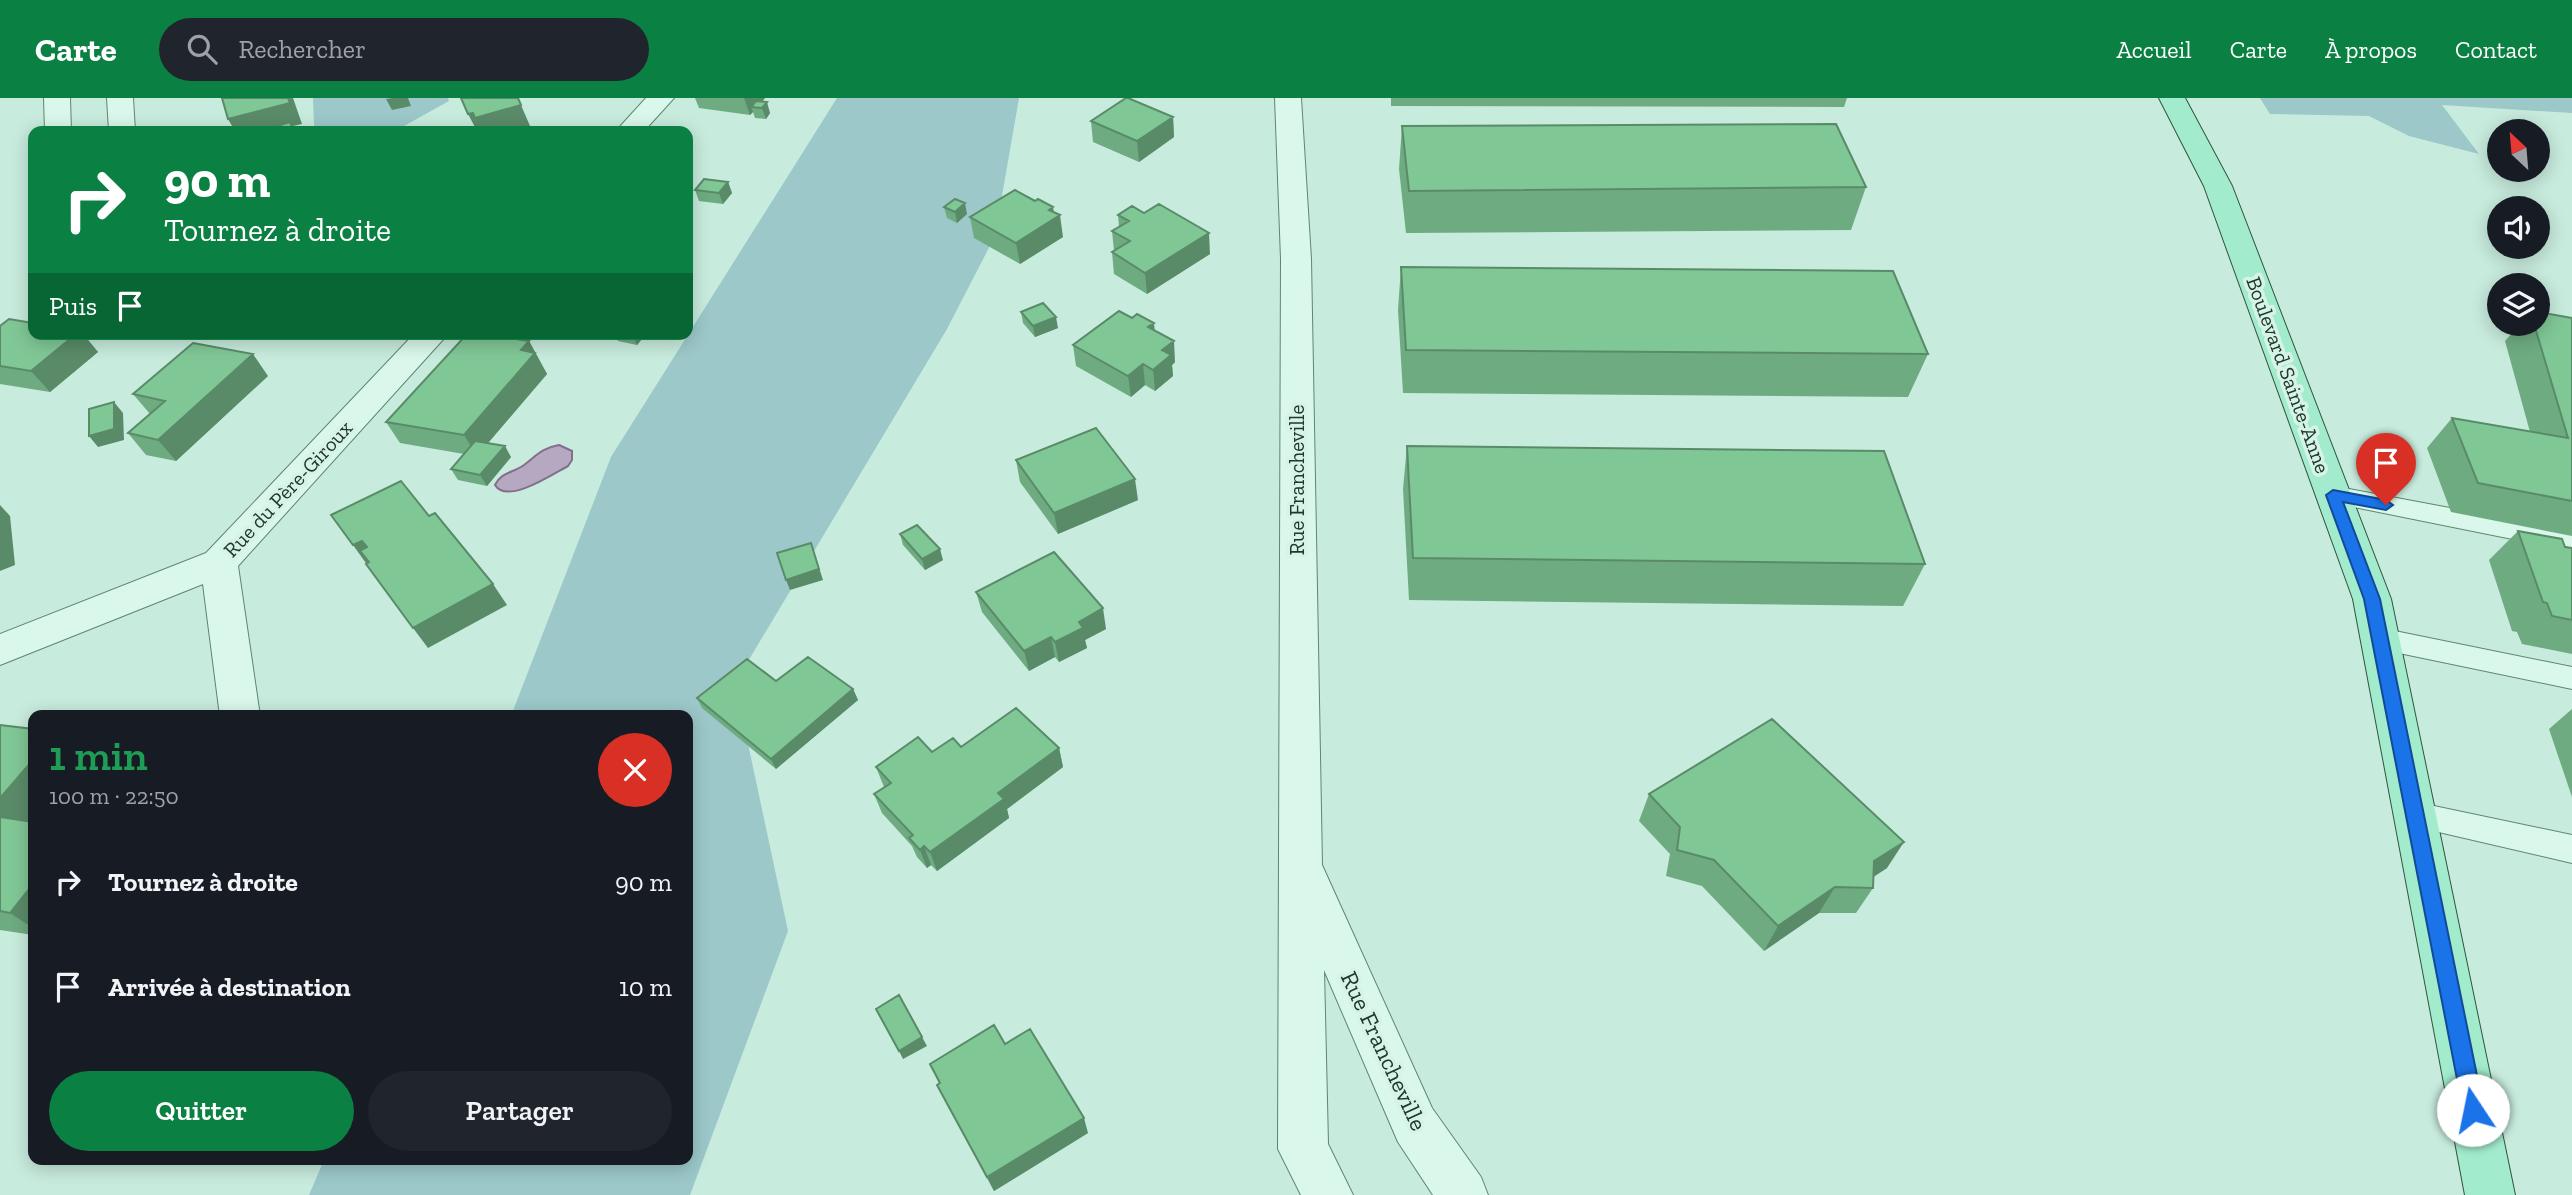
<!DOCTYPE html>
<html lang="fr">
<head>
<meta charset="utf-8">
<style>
  :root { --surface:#171b24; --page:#20242c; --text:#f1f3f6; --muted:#9ea1a6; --accent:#0b8043 }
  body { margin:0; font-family:"Zilla Slab",serif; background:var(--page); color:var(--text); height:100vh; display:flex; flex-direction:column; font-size:26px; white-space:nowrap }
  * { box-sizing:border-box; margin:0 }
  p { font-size:23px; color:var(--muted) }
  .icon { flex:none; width:38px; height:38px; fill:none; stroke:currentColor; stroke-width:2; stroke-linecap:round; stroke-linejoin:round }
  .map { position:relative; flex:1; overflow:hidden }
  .side { position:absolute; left:28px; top:612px; width:665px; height:455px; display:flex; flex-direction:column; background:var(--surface); border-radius:14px; box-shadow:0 4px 18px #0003 }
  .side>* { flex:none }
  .top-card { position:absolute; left:28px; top:28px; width:665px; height:214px; border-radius:14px; box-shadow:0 4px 18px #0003; background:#0b8043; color:#fff; overflow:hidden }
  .needle { width:46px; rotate:334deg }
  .fabs { position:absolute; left:2487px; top:21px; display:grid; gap:14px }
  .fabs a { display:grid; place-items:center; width:63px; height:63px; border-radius:50%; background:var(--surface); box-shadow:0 4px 18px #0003; font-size:35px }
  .pin { position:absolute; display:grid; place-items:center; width:60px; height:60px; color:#fff; margin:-72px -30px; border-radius:50% 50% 50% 0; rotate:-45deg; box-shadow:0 0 7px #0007 }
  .pin .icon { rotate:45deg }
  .me { position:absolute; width:77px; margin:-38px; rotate:349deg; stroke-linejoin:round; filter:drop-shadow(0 0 5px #0008) }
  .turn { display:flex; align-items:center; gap:24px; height:147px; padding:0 21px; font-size:32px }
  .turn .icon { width:91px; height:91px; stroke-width:2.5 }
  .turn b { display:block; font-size:49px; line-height:60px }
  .then { display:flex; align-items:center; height:66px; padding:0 21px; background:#0003; gap:14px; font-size:26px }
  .round { display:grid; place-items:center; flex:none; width:74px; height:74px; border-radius:37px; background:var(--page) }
  .overview { display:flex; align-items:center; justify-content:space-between; height:119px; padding:0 21px }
  h1 { font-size:42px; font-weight:600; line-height:52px; color:#1e9e55 }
  .action { display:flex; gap:14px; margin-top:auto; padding:14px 21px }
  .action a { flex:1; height:80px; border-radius:42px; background:var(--accent); color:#fff; font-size:28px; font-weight:600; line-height:80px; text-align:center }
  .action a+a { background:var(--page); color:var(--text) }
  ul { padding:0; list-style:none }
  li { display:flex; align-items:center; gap:21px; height:105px; padding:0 21px }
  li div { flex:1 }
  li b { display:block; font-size:26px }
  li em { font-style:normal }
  header { display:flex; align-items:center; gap:42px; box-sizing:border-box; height:98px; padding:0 35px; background:var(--accent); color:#fff }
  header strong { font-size:33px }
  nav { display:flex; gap:38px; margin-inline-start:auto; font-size:24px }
  .search { width:490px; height:63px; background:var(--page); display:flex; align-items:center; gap:18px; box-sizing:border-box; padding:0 24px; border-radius:38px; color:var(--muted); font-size:26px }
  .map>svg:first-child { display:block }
</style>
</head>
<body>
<header>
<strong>Carte</strong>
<div class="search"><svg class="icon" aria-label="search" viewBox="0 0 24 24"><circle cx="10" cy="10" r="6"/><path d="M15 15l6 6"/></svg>Rechercher</div>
<nav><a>Accueil</a><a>Carte</a><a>À propos</a><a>Contact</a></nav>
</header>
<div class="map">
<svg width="2572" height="1097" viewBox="0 0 2572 1097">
  <rect width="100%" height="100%" fill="#c7ebdd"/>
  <path fill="#9cc8c9" d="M 313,0 L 448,0 L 449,3 L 395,33 L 320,33 L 314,27 Z
    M 837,0 L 1019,0 L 995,138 L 947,231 L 735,585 L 788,833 L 690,1097 L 309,1097 L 324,1062 L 688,1062 L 688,618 L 511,618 L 611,359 Z
    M 2260,0 L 2572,0 L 2572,15 L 2442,7 L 2479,56 L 2409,38 L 2369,18 L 2270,16 Z"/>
  <path fill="#b6a8c0" stroke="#836f8d" stroke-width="2" d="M 559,347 L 572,353 L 572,362 L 568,368 C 553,376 507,407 495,387 C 501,374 513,375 524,367 C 537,357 542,350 559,347 Z"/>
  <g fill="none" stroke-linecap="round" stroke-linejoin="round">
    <defs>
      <path id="lane" d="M 2333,388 L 2572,433 L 2572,453 L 2324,403 L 2320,397 L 2324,391 Z
        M 2380,530 L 2572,569 L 2572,591 L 2370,549 L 2366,541 L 2370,533 Z
        M 2415,704 L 2572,737 L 2572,765 L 2404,726 L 2400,717 L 2404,708 Z"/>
      <path id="street" d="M 44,0 L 70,0 L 71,33 L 45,33 Z
        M 107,0 L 133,0 L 135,33 L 109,33 Z
        M 646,0 L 674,0 L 644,33 L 616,33 Z
        M 1275,0 L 1301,0 L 1311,161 L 1322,767 L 1432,1010 L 1481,1079 L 1488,1097 L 1433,1097 L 1398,1044 L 1324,872 L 1328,1046 L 1353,1097 L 1301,1097 L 1278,1051 L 1281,161 Z
        M 414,236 L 448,236 L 238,468 L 260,618 L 220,618 L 203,486 L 0,567 L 0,536 L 206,455 Z"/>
      <path id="primary" d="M 2159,0 L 2185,0 L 2232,88 L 2391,501 L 2515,1097 L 2465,1097 L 2353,501 L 2204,88 Z"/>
    </defs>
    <use href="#lane" stroke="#5e866f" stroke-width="2"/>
    <use href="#street" stroke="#5e866f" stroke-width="2"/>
    <use href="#primary" stroke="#31543e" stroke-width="2"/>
    <use href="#lane" fill="#daf7eb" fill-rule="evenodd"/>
    <use href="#street" fill="#daf7eb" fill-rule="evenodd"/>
    <use href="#primary" fill="#a2ebcd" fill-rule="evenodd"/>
  </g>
  <path fill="#6eab81" d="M 695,0 L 765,0 L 762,4 L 770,15 L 766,21 L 755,20 L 753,14 L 750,17 L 699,10 Z
    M 1391,0 L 1847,0 L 1844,9 L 1391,8 Z
    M 1173,19 L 1174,39 L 1139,64 L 1093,44 L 1091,23 Z
    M 1402,28 L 1866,89 L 1851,132 L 1406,135 L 1399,71 Z
    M 728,84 L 732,95 L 723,106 L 699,103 L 695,92 Z
    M 944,109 L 967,116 L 957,125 L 947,120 Z
    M 1118,117 L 1210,156 L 1147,196 L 1114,176 L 1112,154 L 1114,153 L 1112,133 L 1119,129 Z
    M 970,119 L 1063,139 L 1020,166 L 974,140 Z
    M 1401,169 L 1928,256 L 1908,299 L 1403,295 L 1398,212 Z
    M 1021,214 L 1058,230 L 1035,239 L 1023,225 Z
    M 2572,220 L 2572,438 L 2451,414 L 2427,350 L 2452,320 L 2530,334 L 2505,243 L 2520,226 L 2538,226 Z
    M 0,228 L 33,236 L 83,236 L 98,254 L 50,294 L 0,286 Z
    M 1154,233 L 1175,264 L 1172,267 L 1173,278 L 1155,293 L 1145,287 L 1131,299 L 1076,268 L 1073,247 Z
    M 615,236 L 646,236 L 637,247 L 618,243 Z
    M 529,243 L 547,276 L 488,345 L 511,359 L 487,388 L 458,382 L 451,371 L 464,356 L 400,345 L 386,324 Z
    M 268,278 L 176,363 L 146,357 L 128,335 L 150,316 L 133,296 Z
    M 1407,348 L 1925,466 L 1903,508 L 1409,502 L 1403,391 Z
    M 1016,362 L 1138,402 L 1058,436 L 1020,384 Z
    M 2518,433 L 2572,450 L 2572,556 L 2522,546 L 2517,534 L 2512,533 L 2489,462 Z
    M 900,436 L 943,462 L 925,472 L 903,447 Z
    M 976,494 L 1106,531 L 1085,542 L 1087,550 L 1059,564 L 1055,559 L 1029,573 L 982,514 Z
    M 776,583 L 853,591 L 858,602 L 776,671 L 702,610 L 697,600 Z
    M 2572,611 L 2572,699 L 2549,631 Z
    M 0,627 L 33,631 L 33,837 L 0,832 Z
    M 961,649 L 1059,650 L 1063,669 L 1007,711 L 1009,720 L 937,773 L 931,767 L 927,770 L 917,759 L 912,748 L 882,715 L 874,696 L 884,689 L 876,669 L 932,654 Z
    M 1649,696 L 1887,770 L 1873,779 L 1873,790 L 1856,815 L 1819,815 L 1764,853 L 1702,788 L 1666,778 L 1670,756 L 1639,723 Z
    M 1005,946 L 1088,1035 L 994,1093 L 945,1003 L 937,987 L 939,985 L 930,966 Z"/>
  <path fill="#5a8b69" d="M 288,0 L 293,0 L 302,26 L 293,28 L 296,33 L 235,33 L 228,21 Z
    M 392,0 L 408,0 L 411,8 L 392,12 L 386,1 Z
    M 518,0 L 530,28 L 511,33 L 477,33 L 468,16 Z
    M 744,0 L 765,0 L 756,10 L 751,9 L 753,14 L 750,17 Z
    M 767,4 L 770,15 L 766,21 L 762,10 Z
    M 1173,19 L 1174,39 L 1139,64 L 1137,43 Z
    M 728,84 L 732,95 L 723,106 L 719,95 Z
    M 965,105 L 967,116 L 957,125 L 955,114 Z
    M 1053,109 L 1055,120 L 1060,117 L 1063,139 L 1020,166 L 1016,145 L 1049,112 Z
    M 1209,135 L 1210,156 L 1147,196 L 1145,175 Z
    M 1056,219 L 1058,230 L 1035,239 L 1033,228 Z
    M 1154,225 L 1156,246 L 1148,229 Z
    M 76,236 L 83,236 L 98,254 L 50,294 L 31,273 Z
    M 633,236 L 646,236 L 637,247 Z
    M 529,243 L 547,276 L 477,358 L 464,337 L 521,252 Z
    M 1174,243 L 1175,264 L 1172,267 L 1173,278 L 1155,293 L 1153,272 L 1162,252 Z
    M 253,256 L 268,278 L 176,363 L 158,342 Z
    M 1143,266 L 1145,287 L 1131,299 L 1128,278 Z
    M 114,304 L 123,315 L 124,342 L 98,349 L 89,338 Z
    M 505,348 L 511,359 L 487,388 L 480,377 Z
    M 1135,381 L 1138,402 L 1058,436 L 1054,415 Z
    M 0,407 L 10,418 L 15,467 L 0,473 Z
    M 362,443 L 377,464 L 368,468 L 353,447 Z
    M 811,445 L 823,482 L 790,492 L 786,482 Z
    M 940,451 L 943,462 L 925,472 L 922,461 Z
    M 493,486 L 507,507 L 428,550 L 413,530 Z
    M 1103,510 L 1106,531 L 1085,542 L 1087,550 L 1059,564 L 1055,544 L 1079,524 Z
    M 1051,539 L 1055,559 L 1029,573 L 1024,553 Z
    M 853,591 L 858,602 L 776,671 L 771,661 Z
    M 1059,650 L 1063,669 L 1007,711 L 1009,720 L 937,773 L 930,754 L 998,695 Z
    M 33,662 L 33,728 L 0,728 L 0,700 Z
    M 1904,744 L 1887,770 L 1858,789 L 1874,763 Z
    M 924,748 L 931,767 L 927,770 L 920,752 Z
    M 33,786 L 33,830 L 10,815 Z
    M 1835,789 L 1819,815 L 1764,853 L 1778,828 Z
    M 922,939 L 927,948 L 903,961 L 899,953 Z
    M 1084,1020 L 1088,1035 L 994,1093 L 987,1079 Z"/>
  <path fill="#80c796" stroke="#5a8b69" stroke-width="2" d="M 222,0 L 288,0 L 290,5 L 228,21 Z
    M 461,0 L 518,0 L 521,7 L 475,20 L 473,15 L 468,16 Z
    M 1126,0 L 1128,0 L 1173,19 L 1137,43 L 1091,23 Z
    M 756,3 L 767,4 L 762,10 L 751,9 Z
    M 290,24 L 294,33 L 260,33 Z
    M 1836,26 L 1866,89 L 1409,93 L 1402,28 Z
    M 704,81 L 728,84 L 719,95 L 695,92 Z
    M 1015,92 L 1035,103 L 1038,101 L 1053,109 L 1049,112 L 1060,117 L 1016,145 L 970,119 Z
    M 955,101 L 965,105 L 955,114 L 944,109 Z
    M 1159,106 L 1209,135 L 1145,175 L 1112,154 L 1130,143 L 1112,133 L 1129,123 L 1118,117 L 1132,108 L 1144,115 Z
    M 1401,169 L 1893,173 L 1928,256 L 1406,252 Z
    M 1043,205 L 1056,219 L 1033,228 L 1021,214 Z
    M 1119,213 L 1132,220 L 1137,216 L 1154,225 L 1148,229 L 1174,243 L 1162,252 L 1171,257 L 1153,272 L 1143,266 L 1128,278 L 1073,247 Z
    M 2538,214 L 2572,220 L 2572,403 L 2478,385 L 2452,320 L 2568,340 L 2534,226 L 2538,226 Z
    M 9,221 L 33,225 L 33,236 L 76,236 L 31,273 L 0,268 L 0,228 Z
    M 467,236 L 485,236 L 529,243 L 521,252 L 535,255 L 464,337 L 386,324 Z
    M 193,245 L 253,256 L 158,342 L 128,335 L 165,303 L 133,296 Z
    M 114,304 L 114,331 L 89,338 L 89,311 Z
    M 1096,330 L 1135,381 L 1054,415 L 1016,362 Z
    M 475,343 L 505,348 L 480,377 L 451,371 Z
    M 1407,348 L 1884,353 L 1925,466 L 1413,460 Z
    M 401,383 L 429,418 L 435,415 L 493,486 L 413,530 L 366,466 L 369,464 L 360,453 L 367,449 L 362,443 L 353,447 L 331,417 Z
    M 917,427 L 940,451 L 922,461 L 900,436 Z
    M 2518,433 L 2562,441 L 2565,449 L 2572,450 L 2572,522 L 2552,518 L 2547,505 L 2543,504 Z
    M 811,445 L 819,471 L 786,482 L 777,455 Z
    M 1054,454 L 1103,510 L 1079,524 L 1083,530 L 1055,544 L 1051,539 L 1024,553 L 976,494 Z
    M 808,559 L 853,591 L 771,661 L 697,600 L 747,561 L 776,583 Z
    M 1016,610 L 1059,650 L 998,695 L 1004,701 L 930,754 L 924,748 L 920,752 L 909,740 L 913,737 L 874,696 L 891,685 L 876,669 L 918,639 L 932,654 L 953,640 L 961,649 Z
    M 1772,621 L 1904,744 L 1874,763 L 1873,790 L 1835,789 L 1778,828 L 1714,762 L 1677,752 L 1680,729 L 1649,696 Z
    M 0,627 L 33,631 L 33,662 L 0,700 Z
    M 0,719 L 33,724 L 33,786 L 10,815 L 0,813 Z
    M 899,897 L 922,939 L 899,953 L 876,911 Z
    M 994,927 L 1005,946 L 1030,931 L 1084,1020 L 987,1079 L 937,987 L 940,985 L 930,966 Z"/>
  <path fill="#1a73e8" stroke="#114b97" stroke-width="2" d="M 2333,392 L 2386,402 L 2393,407 L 2386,412 L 2343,404 L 2380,501 L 2484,1012 L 2481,1019 L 2473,1022 L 2466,1019 L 2463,1012 L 2364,501 L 2326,397 Z"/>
  <g text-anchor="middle" stroke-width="7" stroke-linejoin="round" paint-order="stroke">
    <g font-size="21" fill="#203729" stroke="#d6f3e8">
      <text transform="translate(2288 277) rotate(70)" y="7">Boulevard Sainte-Anne</text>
      <text transform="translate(1297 382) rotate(-90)" y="7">Rue Francheville</text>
      <text transform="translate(288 391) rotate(-47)" y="7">Rue du Père-Giroux</text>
    </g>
    <g font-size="24" fill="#203729" stroke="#d6f3e8">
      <text transform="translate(1384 953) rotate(65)" y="8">Rue Francheville</text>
    </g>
  </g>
</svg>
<div class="fabs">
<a><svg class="needle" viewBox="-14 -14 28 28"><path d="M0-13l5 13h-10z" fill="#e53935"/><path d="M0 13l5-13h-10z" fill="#9ea1a6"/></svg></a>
<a><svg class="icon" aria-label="sound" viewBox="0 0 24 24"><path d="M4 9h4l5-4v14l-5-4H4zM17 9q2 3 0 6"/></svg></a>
<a><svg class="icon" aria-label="layers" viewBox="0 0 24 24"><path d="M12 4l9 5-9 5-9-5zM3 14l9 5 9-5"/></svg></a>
</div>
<div class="pin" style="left:2386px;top:407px;background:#d93025"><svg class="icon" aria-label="arrive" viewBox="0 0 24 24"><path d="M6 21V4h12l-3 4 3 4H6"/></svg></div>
<svg class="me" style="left:2473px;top:1012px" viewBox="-20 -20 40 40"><circle r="19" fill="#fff"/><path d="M0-13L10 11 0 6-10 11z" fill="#1a73e8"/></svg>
<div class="top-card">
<div class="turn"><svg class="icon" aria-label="right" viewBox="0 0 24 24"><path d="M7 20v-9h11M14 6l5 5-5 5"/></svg><div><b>90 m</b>Tournez à droite</div></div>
<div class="then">Puis<svg class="icon" aria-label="arrive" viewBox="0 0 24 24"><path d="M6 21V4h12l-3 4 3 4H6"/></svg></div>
</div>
<section class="side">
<div class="overview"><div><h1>1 min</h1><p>100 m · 22:50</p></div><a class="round" style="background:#d93025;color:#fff"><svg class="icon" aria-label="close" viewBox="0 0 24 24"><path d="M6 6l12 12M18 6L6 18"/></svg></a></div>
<ul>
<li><svg class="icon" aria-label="right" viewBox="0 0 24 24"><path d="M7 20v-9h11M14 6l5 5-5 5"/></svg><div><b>Tournez à droite</b></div><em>90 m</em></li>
<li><svg class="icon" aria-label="arrive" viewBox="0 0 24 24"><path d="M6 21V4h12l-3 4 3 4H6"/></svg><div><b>Arrivée à destination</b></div><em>10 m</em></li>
</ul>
<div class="action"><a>Quitter</a><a>Partager</a></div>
</section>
</div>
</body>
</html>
